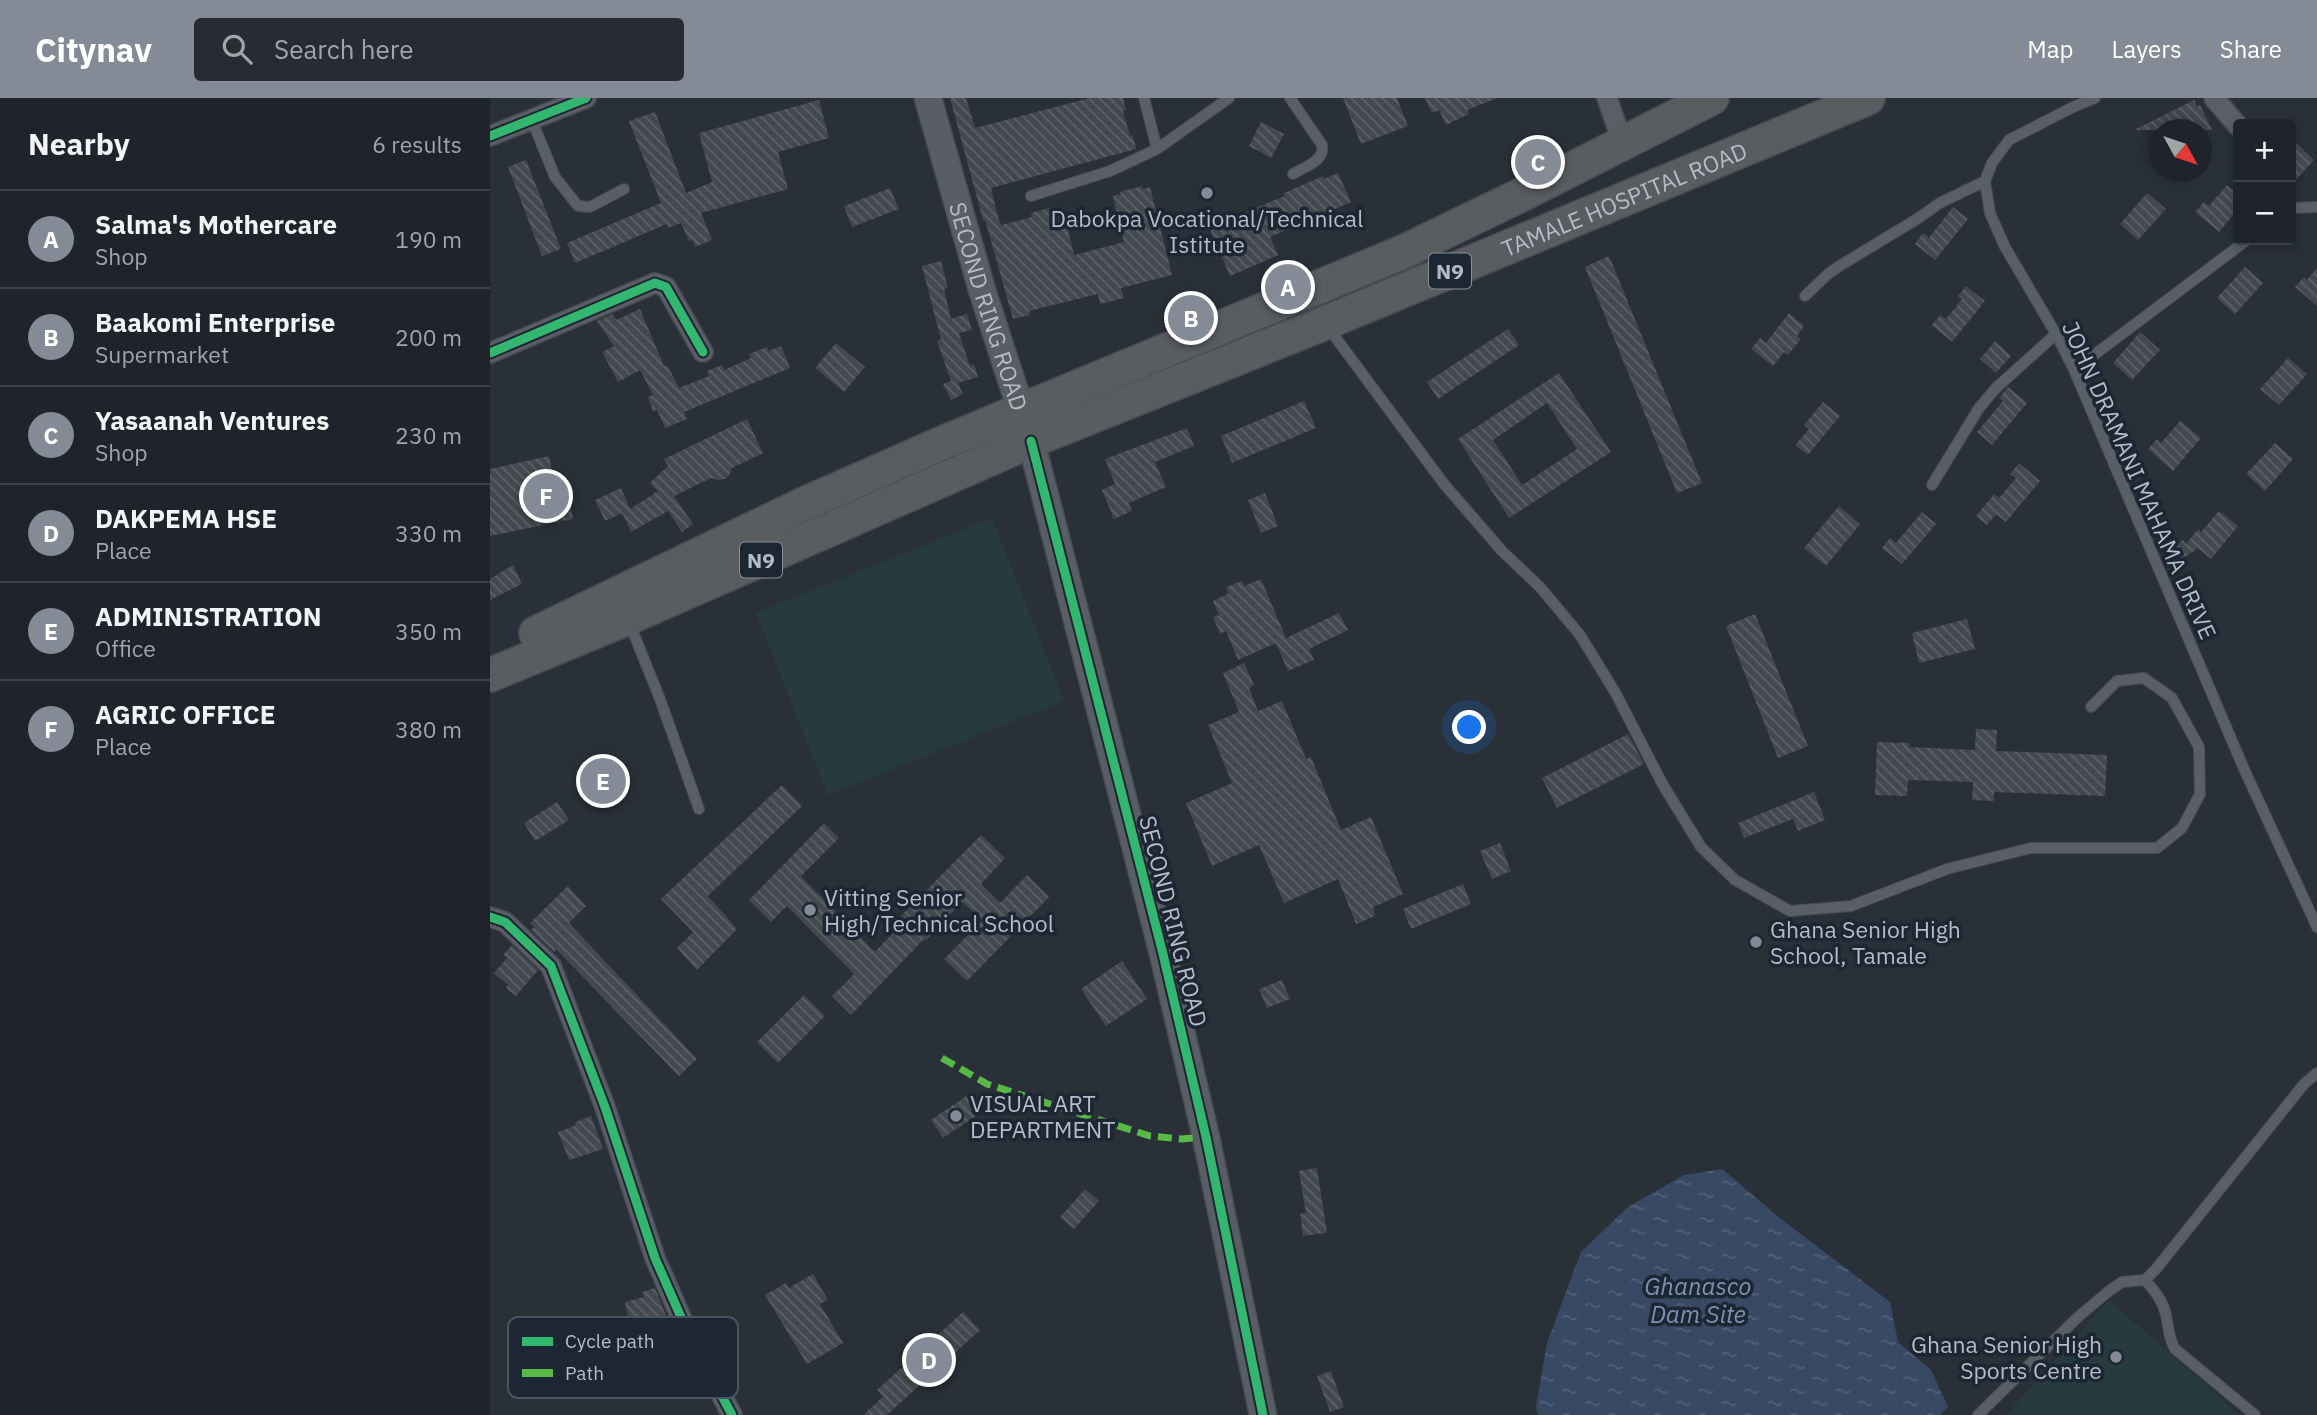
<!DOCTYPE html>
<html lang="en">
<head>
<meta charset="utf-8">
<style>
  body { margin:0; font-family:"IBM Plex Sans",sans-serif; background:#282c32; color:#f1f3f6 }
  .controls { position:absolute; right:21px; top:21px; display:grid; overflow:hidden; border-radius:7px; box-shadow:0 4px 10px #0003 }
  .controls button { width:63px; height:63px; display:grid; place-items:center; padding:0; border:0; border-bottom:2px solid #3d4147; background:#20242a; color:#f1f3f6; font:35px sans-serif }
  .compass { position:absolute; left:1659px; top:21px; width:63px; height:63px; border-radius:50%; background:#20242a; box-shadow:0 4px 10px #0003; rotate:130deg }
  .you { position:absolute; left:980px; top:630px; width:24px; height:24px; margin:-18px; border:5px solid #fff; border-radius:50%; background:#1a73e8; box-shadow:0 0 0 10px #1a73e833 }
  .badge { display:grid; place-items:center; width:46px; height:46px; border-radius:50%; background:#848b96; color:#fff; font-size:23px; font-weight:700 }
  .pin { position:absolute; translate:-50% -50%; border:4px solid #fff; box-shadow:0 2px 7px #0006 }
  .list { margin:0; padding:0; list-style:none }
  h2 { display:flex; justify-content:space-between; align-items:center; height:91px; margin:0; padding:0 28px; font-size:30px }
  h2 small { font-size:23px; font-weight:400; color:#a2a4a8 }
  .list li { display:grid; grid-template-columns:46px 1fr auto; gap:21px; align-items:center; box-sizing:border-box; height:98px; padding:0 28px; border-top:2px solid #3d4147 }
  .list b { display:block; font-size:26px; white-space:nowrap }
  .list p { margin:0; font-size:23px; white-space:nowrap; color:#a2a4a8 }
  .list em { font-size:23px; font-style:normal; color:#a2a4a8 }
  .icon { flex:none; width:38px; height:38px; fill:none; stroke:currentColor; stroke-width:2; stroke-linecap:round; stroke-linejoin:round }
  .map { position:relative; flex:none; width:1827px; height:1317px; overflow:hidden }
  header { display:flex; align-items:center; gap:42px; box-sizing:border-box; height:98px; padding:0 35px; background:#848b96; color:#fff }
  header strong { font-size:33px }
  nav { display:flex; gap:38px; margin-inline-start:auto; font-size:24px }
  .search { width:490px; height:63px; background:#282c32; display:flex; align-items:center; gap:18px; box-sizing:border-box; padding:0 24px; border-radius:7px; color:#a2a4a8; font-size:26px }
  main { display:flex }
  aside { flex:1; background:#20242a }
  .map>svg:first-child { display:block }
  .pitch { fill:#273a3e }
  .water { fill:url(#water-ripples) }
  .building { fill:url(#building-back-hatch); fill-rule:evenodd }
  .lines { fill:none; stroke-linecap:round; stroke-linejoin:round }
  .lane-casing { stroke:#484c53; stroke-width:12 }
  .street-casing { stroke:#484c53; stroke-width:22 }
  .secondary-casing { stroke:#484c53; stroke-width:29 }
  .highway-casing { stroke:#474c53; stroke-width:36 }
  .lane { stroke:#5a5e66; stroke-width:10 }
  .street { stroke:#5a5e66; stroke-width:19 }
  .secondary { stroke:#595d64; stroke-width:26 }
  .highway { stroke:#5a5d60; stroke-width:33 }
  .quiet { stroke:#58b947; stroke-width:7; stroke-dasharray:14 7; stroke-linecap:butt }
  .cycleway-casing { stroke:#1d2633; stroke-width:13 }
  .cycleway { stroke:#33b770; stroke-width:9 }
  .poi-dot { fill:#848b96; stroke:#1d2633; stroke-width:2.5 }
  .labels { text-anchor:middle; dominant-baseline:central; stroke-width:7; stroke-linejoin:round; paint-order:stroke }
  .shield { fill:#1d2633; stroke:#878f9c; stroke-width:2 }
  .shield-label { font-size:21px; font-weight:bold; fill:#b4bcc9 }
  .street-label { font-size:23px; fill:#b4bcc9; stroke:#1d2633 }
  .poi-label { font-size:23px; fill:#b4bcc9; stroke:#1d2633; text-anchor:start }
  .water-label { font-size:24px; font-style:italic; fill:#7c92b1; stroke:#1d2633 }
  .key { fill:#1d2633; stroke:#4a5360; stroke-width:2 }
  .key-label { font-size:19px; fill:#b4bcc9 }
</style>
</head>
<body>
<header>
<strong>Citynav</strong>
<div class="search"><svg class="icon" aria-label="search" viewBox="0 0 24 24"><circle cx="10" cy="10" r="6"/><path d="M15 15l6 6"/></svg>Search here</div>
<nav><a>Map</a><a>Layers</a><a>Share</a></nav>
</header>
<main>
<aside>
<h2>Nearby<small>6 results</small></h2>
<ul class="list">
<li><span class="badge">A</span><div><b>Salma's Mothercare</b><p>Shop</p></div><em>190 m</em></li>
<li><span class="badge">B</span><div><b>Baakomi Enterprise</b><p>Supermarket</p></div><em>200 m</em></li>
<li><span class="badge">C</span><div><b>Yasaanah Ventures</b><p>Shop</p></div><em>230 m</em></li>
<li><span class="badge">D</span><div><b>DAKPEMA HSE</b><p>Place</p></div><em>330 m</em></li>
<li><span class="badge">E</span><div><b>ADMINISTRATION</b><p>Office</p></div><em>350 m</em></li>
<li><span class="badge">F</span><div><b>AGRIC OFFICE</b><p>Place</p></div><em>380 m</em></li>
</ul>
</aside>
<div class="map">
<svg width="1827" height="1317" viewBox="0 0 1827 1317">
  <defs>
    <pattern id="water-ripples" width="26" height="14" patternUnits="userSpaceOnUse" patternTransform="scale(1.75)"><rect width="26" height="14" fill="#384963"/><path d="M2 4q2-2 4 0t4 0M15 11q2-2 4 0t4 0" fill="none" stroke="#526178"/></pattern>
    <pattern id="building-back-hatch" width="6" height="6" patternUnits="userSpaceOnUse" patternTransform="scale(1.75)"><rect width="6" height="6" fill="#444950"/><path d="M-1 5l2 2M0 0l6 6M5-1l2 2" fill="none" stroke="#5d6168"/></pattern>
  </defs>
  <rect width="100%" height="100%" fill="#2a3038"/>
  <path class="pitch" d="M502 420 574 603 338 697 266 515Z
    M1619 1202 1750 1317H1516Z"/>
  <path class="water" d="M1232 1071 1291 1121 1400 1204 1408 1244 1441 1272 1458 1309 1450 1317H1048L1046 1309 1057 1245 1091 1154 1138 1109 1194 1077Z"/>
  <path class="building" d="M460 0H476L485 30 600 0H633L636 12 633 13 640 38 643 37 646 51 501 90 508 119 511 127 542 119 541 115 563 109V112L573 110 584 157 634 144 623 98 631 96 630 94 652 88 653 91 660 89 682 177 631 190 634 200 610 206 608 196 539 213 540 217 523 221 498 132 495 122H493Z
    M853 0H907L918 28 871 46Z
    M935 0H1005V1L977 12 979 16 956 27 949 12 942 15Z
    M329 2 339 40 288 54 298 91 211 115 222 142 205 149 202 142 199 143 191 125 178 130 177 126 85 165 77 145 171 105 139 23 165 14 196 95 222 84 209 35Z
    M1704 2 1707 9 1710 7 1722 32H1644Z
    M771 24 794 36 781 60 759 48Z
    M1801 40 1824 62 1801 87Z
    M36 62 71 151 52 158 18 69Z
    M848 75 861 104 780 139 788 157 740 178 719 129 795 98 794 95 833 78 834 81Z
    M1737 87 1748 97V111L1729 134 1705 114 1714 104 1719 108Z
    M400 90 409 111 362 129 354 108Z
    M1657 95 1676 111 1648 142 1630 126Z
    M1463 109 1478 121 1445 162 1425 146 1433 135 1439 140Z
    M1119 158 1212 385 1187 395 1095 169Z
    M451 163 458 190 454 191 461 221 477 216 482 232 469 235 480 268 484 266 488 279 468 285 473 296 461 302 453 286 461 283 447 243 451 242 432 168Z
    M1755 169 1773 185 1745 216 1727 200Z
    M1827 170V208L1805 189 1814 179 1817 182Z
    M1476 188 1495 203 1462 244 1442 227 1450 217 1456 221 1472 201 1468 198Z
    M150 211 174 268 177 267 189 290 219 278 217 273 232 267 234 272 261 260 259 256 277 249 278 253 291 248 300 270 194 314 197 321 175 330 167 312 163 313 158 299 163 297 150 272 128 284 112 254 124 248 107 223 122 216 126 222Z
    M1299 215 1314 228 1307 238 1311 241 1298 257 1294 254 1283 268 1261 251 1270 240 1276 245Z
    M1018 231 1029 247 948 301 937 284Z
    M1650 234 1670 252 1642 282 1623 265Z
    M1505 243 1521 258 1506 275 1490 261Z
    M346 245 375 269 354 294 325 270Z
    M1798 260 1817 276 1789 307 1770 291Z
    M1069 275 1121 354 1019 420 968 341ZM1057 305 1087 351 1032 387 1003 342Z
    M1518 289 1537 305 1502 347 1487 334 1513 303 1509 300Z
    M814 303 826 330 742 365 731 338Z
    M1333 304 1350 318 1318 357 1305 347 1319 331 1314 327Z
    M257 321 273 355 242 370 240 376 235 381 227 382 221 380 184 398 203 426 192 434 178 413 141 434 132 415 115 423 105 402 131 390 140 411 168 393 160 385 178 368 174 361Z
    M1690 323 1711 340 1683 373 1658 351 1667 341 1671 345Z
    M697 330 704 348 665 364 676 389 639 405 642 413 624 421 612 392 625 386 615 361Z
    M1785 345 1803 361 1775 393 1756 376Z
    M59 358 69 407 80 404 83 421 0 438V371Z
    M1529 365 1550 383 1516 424 1506 416 1497 427 1486 418 1504 396 1509 400 1526 380 1520 376Z
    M775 395 788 428 771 435 758 402Z
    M1349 408 1370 426 1336 468 1314 450Z
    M1729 413 1748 428 1721 461 1708 450 1685 466 1682 462 1686 457 1681 451 1693 442 1696 446 1708 431 1711 434Z
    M1432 414 1446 426 1412 466 1392 450 1400 440 1406 445Z
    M23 467 32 486 0 502V481Z
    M771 481 796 540 849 515 858 532 819 551 824 562 798 573 786 545 748 562 736 533 730 536 723 519 729 517 723 503 739 495 736 489 752 483 754 488Z
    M1265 516 1318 648 1288 660 1236 528Z
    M1477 521 1485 551 1429 565 1422 535Z
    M754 565 764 587 759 590 768 613 792 603 816 661 821 659 851 732 881 719 913 796 883 809 885 818 866 826 848 781 794 805 769 747 722 768 696 705 742 685 718 627 749 614 733 575Z
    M1486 631 1507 632 1506 653 1617 657 1615 698 1504 694V703L1482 702 1483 684 1418 682 1417 698 1385 697 1387 644 1419 645V649L1485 652Z
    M1138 636 1154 666 1067 710 1052 680Z
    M124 667 136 686 101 709 89 690Z
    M292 687 312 708 218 798 247 831 207 872 187 850 203 834 171 801Z
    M1324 694 1335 722 1308 733 1303 721 1254 740 1248 725Z
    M67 704 79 722 45 743 34 725Z
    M334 725 349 740 311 778 385 854 415 822 411 818 491 737 515 760 491 786 510 805 537 777 559 799 477 883 454 861 493 822 472 804 436 842 434 841 361 917 342 898 364 876 297 808 281 824 259 802Z
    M1010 745 1021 773 1002 781 990 753Z
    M973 786 981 806 921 831 913 811Z
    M78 788 96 808 79 825 207 961 189 978 66 851 64 854 41 832 44 829 40 825Z
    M22 847 48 872 26 898 16 890 18 887 4 875 17 860 13 857Z
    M632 863 657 901 616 928 591 891Z
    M792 882 800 901 777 910 769 891Z
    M314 897 335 918 288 965 267 944Z
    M478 997 490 1015 453 1040 441 1022Z
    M101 1018 113 1051 79 1062 68 1034 86 1027 85 1024Z
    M827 1070 837 1135 813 1138 810 1116 816 1115 809 1073Z
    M595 1091 609 1103 584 1131 570 1119Z
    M323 1176 338 1202 330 1206 353 1245 317 1266 275 1197 296 1185 299 1190Z
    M165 1190 178 1222 141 1233 135 1204 154 1199 152 1194Z
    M473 1214 490 1232 397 1317H373L393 1299 387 1292Z
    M841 1273 854 1309 840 1314 827 1278Z"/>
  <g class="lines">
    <defs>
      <path id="lane" d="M654 0 667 51
        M800 0 832 47C835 63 816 68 803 76
        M1605 0 1581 10 1519 42 1502 65 1495 83 1500 115 1515 149 1566 236 1584 272 1754 671 1827 829
        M41 20 65 79 88 108 100 109 134 91
        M541 98 620 73 667 51 739 0
        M1801 110 1827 109
        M1315 198 1338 176 1351 167 1427 121 1450 105 1495 83
        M837 228 954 386 1012 453 1050 489 1090 537 1125 594 1173 687 1211 749 1245 782 1300 813 1361 808 1457 771 1541 750H1667L1692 730 1710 696 1709 649 1682 600 1654 580 1627 583 1601 609
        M1584 272 1757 142
        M1442 387 1489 310 1506 290 1566 236
        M139 524 170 601 209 711
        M1655 1182C1665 1193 1673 1203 1676 1217 1679 1230 1678 1239 1685 1251L1765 1317
        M1488 1317 1588 1219 1619 1193 1632 1184 1655 1182 1666 1171 1814 986 1827 975"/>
      <path id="street" d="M1117 0 1133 46
        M1724 0 1748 28
        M0 38 96 0
        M0 255 165 185 176 189 213 254
        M0 819 15 824 61 868 115 1009 165 1160 194 1226 242 1317"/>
      <g id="secondary">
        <path id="s1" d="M438 0 492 192 541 343 672 852 716 1039 773 1317"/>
      </g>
      <g id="highway">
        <path d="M46 535 314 406 457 343 913 154 1029 98 1222 0"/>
        <path id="s2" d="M0 577 138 520 541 343 835 225 1378 0"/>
      </g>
    </defs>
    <use href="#lane" class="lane-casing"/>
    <use href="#street" class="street-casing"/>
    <use href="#secondary" class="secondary-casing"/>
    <use href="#highway" class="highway-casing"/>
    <use href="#lane" class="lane"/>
    <use href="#street" class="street"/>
    <use href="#secondary" class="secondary"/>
    <use href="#highway" class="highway"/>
    <path class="quiet" d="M452 960 497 986 660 1038 691 1041 716 1039"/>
    <defs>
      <path id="cycleway" d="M0 38 96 0
        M0 255 165 185 176 189 213 254
        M541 343 672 852 716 1039 773 1317
        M0 819 15 824 61 868 115 1009 165 1160 194 1226 242 1317"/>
    </defs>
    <use href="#cycleway" class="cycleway-casing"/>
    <use href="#cycleway" class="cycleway"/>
  </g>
  <g class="poi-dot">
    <circle cx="717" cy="95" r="7"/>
    <circle cx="320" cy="812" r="7"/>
    <circle cx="1266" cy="844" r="7"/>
    <circle cx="466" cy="1018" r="7"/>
    <circle cx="1626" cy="1259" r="7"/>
  </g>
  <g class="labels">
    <g class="shield">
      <rect x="939" y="155.5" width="42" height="35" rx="5"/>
      <rect x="250" y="444.5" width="42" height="35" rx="5"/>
    </g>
    <g class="shield-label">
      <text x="960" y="173">N9</text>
      <text x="271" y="462">N9</text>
    </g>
    <g class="street-label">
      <text stroke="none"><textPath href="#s2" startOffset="1230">TAMALE HOSPITAL ROAD</textPath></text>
      <text stroke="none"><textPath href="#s1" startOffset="217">SECOND RING ROAD</textPath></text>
      <text transform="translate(1650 382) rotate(66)">JOHN DRAMANI MAHAMA DRIVE</text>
      <text transform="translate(684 823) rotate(76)">SECOND RING ROAD</text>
    </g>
    <g class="poi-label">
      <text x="717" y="120" text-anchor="middle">Dabokpa Vocational/Technical<tspan x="717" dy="26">Istitute</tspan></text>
      <text x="334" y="799">Vitting Senior<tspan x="334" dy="26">High/Technical School</tspan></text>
      <text x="1280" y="831">Ghana Senior High<tspan x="1280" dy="26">School, Tamale</tspan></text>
      <text x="480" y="1005">VISUAL ART<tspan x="480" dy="26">DEPARTMENT</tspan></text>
      <text x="1612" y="1246" text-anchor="end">Ghana Senior High<tspan x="1612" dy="26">Sports Centre</tspan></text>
    </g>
    <g class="water-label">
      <text x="1208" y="1188">Ghanasco<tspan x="1208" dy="28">Dam Site</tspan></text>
    </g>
  </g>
  <rect x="18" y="1219" width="230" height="81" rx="10" class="key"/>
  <rect x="32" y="1239" width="31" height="9" fill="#33b770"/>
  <rect x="32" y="1271" width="31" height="8" fill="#58b947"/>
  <g class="key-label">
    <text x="75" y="1250">Cycle path</text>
    <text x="75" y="1282">Path</text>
  </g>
</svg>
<div class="controls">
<button>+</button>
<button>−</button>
</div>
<svg class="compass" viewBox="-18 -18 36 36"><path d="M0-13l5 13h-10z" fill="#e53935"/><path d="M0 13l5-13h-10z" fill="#a2a4a8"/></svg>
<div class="you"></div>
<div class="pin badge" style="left:798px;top:189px">A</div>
<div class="pin badge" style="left:701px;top:220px">B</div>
<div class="pin badge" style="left:1048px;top:64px">C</div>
<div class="pin badge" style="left:439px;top:1262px">D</div>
<div class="pin badge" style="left:113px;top:683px">E</div>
<div class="pin badge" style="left:56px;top:398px">F</div>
</div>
</main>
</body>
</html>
